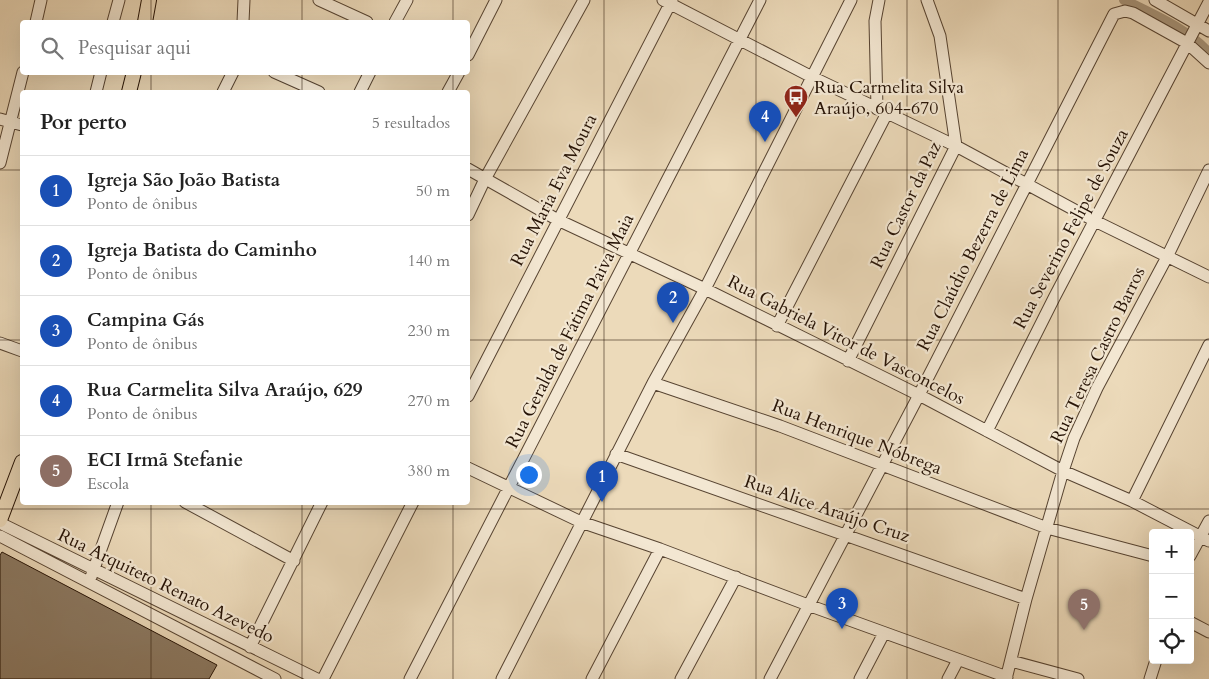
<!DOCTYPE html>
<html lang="pt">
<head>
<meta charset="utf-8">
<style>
  body { margin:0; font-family:Cardo,serif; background:#f2f2f2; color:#222 }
  .controls { position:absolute; right:15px; bottom:15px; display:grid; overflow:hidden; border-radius:5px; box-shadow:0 5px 20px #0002 }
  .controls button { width:45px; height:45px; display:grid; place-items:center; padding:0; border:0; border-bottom:1px solid #e0e0e0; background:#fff; color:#222; font:25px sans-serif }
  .you { position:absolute; left:528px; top:474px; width:18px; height:18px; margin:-12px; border:4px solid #fff; border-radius:50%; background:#1a73e8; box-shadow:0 0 0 8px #1a73e833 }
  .badge { display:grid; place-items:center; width:32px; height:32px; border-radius:50%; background:#8f2418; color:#fff; font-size:16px; font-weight:700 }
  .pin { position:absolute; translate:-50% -41px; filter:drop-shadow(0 1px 2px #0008) }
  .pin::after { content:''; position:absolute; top:26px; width:18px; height:15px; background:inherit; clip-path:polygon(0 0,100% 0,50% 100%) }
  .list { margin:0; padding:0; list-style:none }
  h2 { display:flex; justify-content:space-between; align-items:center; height:65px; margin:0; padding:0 20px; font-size:21px }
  h2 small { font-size:16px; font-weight:400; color:#767676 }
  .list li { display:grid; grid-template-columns:32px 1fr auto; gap:15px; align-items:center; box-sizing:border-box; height:70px; padding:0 20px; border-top:1px solid #e0e0e0 }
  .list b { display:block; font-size:19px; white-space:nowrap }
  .list p { margin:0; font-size:16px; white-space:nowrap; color:#767676 }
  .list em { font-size:16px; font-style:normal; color:#767676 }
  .icon { flex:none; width:28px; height:28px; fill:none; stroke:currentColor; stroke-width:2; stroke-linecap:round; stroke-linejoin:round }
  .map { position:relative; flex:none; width:1209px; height:679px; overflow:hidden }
  .search { position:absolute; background:#fff; box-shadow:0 5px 20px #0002; left:20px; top:20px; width:450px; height:55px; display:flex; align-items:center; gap:12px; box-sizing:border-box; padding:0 18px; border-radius:5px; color:#767676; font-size:19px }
  .panel { position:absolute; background:#fff; box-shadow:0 5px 20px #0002; left:20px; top:90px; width:450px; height:415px; border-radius:5px }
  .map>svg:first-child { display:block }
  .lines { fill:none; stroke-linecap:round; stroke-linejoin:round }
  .canal { stroke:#a8967c; stroke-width:10 }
  .building { fill:#8c7a63; stroke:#251205 }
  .minor-casing { stroke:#574432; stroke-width:13 }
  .major-casing { stroke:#251205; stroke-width:16 }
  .minor { stroke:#f3e7d2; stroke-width:11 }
  .major { stroke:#ecdaba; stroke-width:14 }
  .grid { fill:none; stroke:#251205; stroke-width:1; stroke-opacity:0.55 }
  .labels { text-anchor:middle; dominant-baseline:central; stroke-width:4.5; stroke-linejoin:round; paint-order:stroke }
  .poi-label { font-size:18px; fill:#251205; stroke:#f3e7d2; text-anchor:start }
  .street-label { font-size:18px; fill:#251205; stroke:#f3e7d2 }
</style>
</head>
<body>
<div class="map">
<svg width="1209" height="679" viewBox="0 0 1209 679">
  <rect width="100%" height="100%" fill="#ecdaba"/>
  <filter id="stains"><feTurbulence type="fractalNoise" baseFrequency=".004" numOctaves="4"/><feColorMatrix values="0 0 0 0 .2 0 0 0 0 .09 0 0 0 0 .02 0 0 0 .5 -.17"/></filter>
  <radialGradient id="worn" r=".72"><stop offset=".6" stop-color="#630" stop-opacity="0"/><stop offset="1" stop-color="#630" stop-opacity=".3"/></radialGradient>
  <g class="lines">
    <path class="canal" d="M1124 0C1154 15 1186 28 1209 53"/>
  </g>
  <path class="building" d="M2 552 217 665 209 679H0V555Z"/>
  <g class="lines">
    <defs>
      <path id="minor" d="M319 0 367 22
        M663 0 812 77 956 146 1095 221 1209 277
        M1155 0 1209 31
        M36 22 41 0
        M113 22 119 0
        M243 22 244 0
        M395 22 407 0
        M468 55 496 0
        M274 72 319 92
        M96 92 101 72
        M223 92 233 72
        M360 92 370 72
        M448 92 459 72
        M877 109 875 21 879 0
        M0 119 22 125
        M0 163 23 72
        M468 169 558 220 705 289 919 395 1063 471 1132 501 1209 541
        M468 215 485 179 584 0
        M777 326 887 113
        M0 343 22 351
        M848 361 956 146 940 36 927 0
        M653 383 780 426 1047 528 1153 556
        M468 396 672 0
        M987 431 1054 298 1209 2
        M616 454 1026 599
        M468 468 581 522 660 549 808 605 1007 677
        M1132 501 1209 345
        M185 502 294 561
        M0 523 317 679
        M0 536 275 679
        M1190 556 1209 521
        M91 577 118 502
        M1190 622 1209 632
        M250 647 322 502
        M1011 661 1078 679
        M323 679 413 502
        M410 679 760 0
        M502 679 653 383 705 289 851 0
        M592 679 660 549
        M681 679 736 577
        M770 679 919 395 1114 14 1125 11 1133 13 1187 43 1209 63
        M860 679 884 633
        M948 679 958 660
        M1006 679 1026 599 1063 471 1074 438 1097 388 1167 257 1209 170
        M1150 679 1156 660"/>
      <path id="major" d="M145 22 149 0
        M129 92 134 72
        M0 520 22 462"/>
    </defs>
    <use href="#minor" class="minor-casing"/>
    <use href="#major" class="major-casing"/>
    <use href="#minor" class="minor"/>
    <use href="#major" class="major"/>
  </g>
  <path class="grid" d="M151 0V22M302 0V22M453 0V22M604 0V679M756 0V679M907 0V679M1058 0V679M151 72V92M302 72V92M453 72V92M0 170H22M468 170H1209M0 340H22M468 340H1209M151 502V679M302 502V679M453 502V679M0 509H1209"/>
  <defs>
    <symbol id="bus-pin" viewBox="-11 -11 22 30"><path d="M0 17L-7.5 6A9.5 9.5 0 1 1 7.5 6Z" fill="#8f2418" stroke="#f3e7d2"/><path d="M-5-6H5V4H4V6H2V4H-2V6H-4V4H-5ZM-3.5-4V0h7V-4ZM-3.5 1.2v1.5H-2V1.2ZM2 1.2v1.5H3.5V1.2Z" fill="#fff"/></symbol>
  </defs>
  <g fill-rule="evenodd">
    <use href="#bus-pin" x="782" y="83" width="28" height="38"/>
  </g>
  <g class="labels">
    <g class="poi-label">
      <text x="814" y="87">Rua Carmelita Silva<tspan x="814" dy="21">Araújo, 604-670</tspan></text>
    </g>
    <g class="street-label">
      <text transform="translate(554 190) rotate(-63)">Rua Maria Eva Moura</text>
      <text transform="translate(906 205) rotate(-64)">Rua Castor da Paz</text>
      <text transform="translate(1071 229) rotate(-62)">Rua Severino Felipe de Souza</text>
      <text transform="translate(973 250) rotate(-63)">Rua Claúdio Bezerra de Lima</text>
      <text transform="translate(570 331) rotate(-63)">Rua Geralda de Fátima Paiva Maia</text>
      <text transform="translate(846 340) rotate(27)">Rua Gabriela Vitor de Vasconcelos</text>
      <text transform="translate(1098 355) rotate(-64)">Rua Teresa Castro Barros</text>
      <text transform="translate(857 437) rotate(21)">Rua Henrique Nóbrega</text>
      <text transform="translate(827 509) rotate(19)">Rua Alice Araújo Cruz</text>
      <text transform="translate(166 586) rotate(26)">Rua Arquiteto Renato Azevedo</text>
    </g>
  </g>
  <rect width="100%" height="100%" filter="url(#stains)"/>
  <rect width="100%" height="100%" fill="url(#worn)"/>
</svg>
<div class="controls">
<button>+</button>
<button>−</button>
<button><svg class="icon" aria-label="locate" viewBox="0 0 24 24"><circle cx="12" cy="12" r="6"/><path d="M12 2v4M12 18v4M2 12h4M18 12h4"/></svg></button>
</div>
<div class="you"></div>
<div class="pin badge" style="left:602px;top:502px;background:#1a4fb4">1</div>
<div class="pin badge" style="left:673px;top:323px;background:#1a4fb4">2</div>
<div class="pin badge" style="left:842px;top:629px;background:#1a4fb4">3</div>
<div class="pin badge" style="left:765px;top:142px;background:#1a4fb4">4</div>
<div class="pin badge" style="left:1084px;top:630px;background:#8d6e63">5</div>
<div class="search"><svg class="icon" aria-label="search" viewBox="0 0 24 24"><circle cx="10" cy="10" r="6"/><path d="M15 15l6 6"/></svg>Pesquisar aqui</div>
<section class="panel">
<h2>Por perto<small>5 resultados</small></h2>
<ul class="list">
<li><span class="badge" style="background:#1a4fb4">1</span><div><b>Igreja São João Batista</b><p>Ponto de ônibus</p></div><em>50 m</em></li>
<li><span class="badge" style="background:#1a4fb4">2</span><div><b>Igreja Batista do Caminho</b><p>Ponto de ônibus</p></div><em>140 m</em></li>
<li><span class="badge" style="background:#1a4fb4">3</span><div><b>Campina Gás</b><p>Ponto de ônibus</p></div><em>230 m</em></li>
<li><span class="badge" style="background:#1a4fb4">4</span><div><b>Rua Carmelita Silva Araújo, 629</b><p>Ponto de ônibus</p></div><em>270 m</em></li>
<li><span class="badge" style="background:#8d6e63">5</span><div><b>ECI Irmã Stefanie</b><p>Escola</p></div><em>380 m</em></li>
</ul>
</section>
</div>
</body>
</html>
